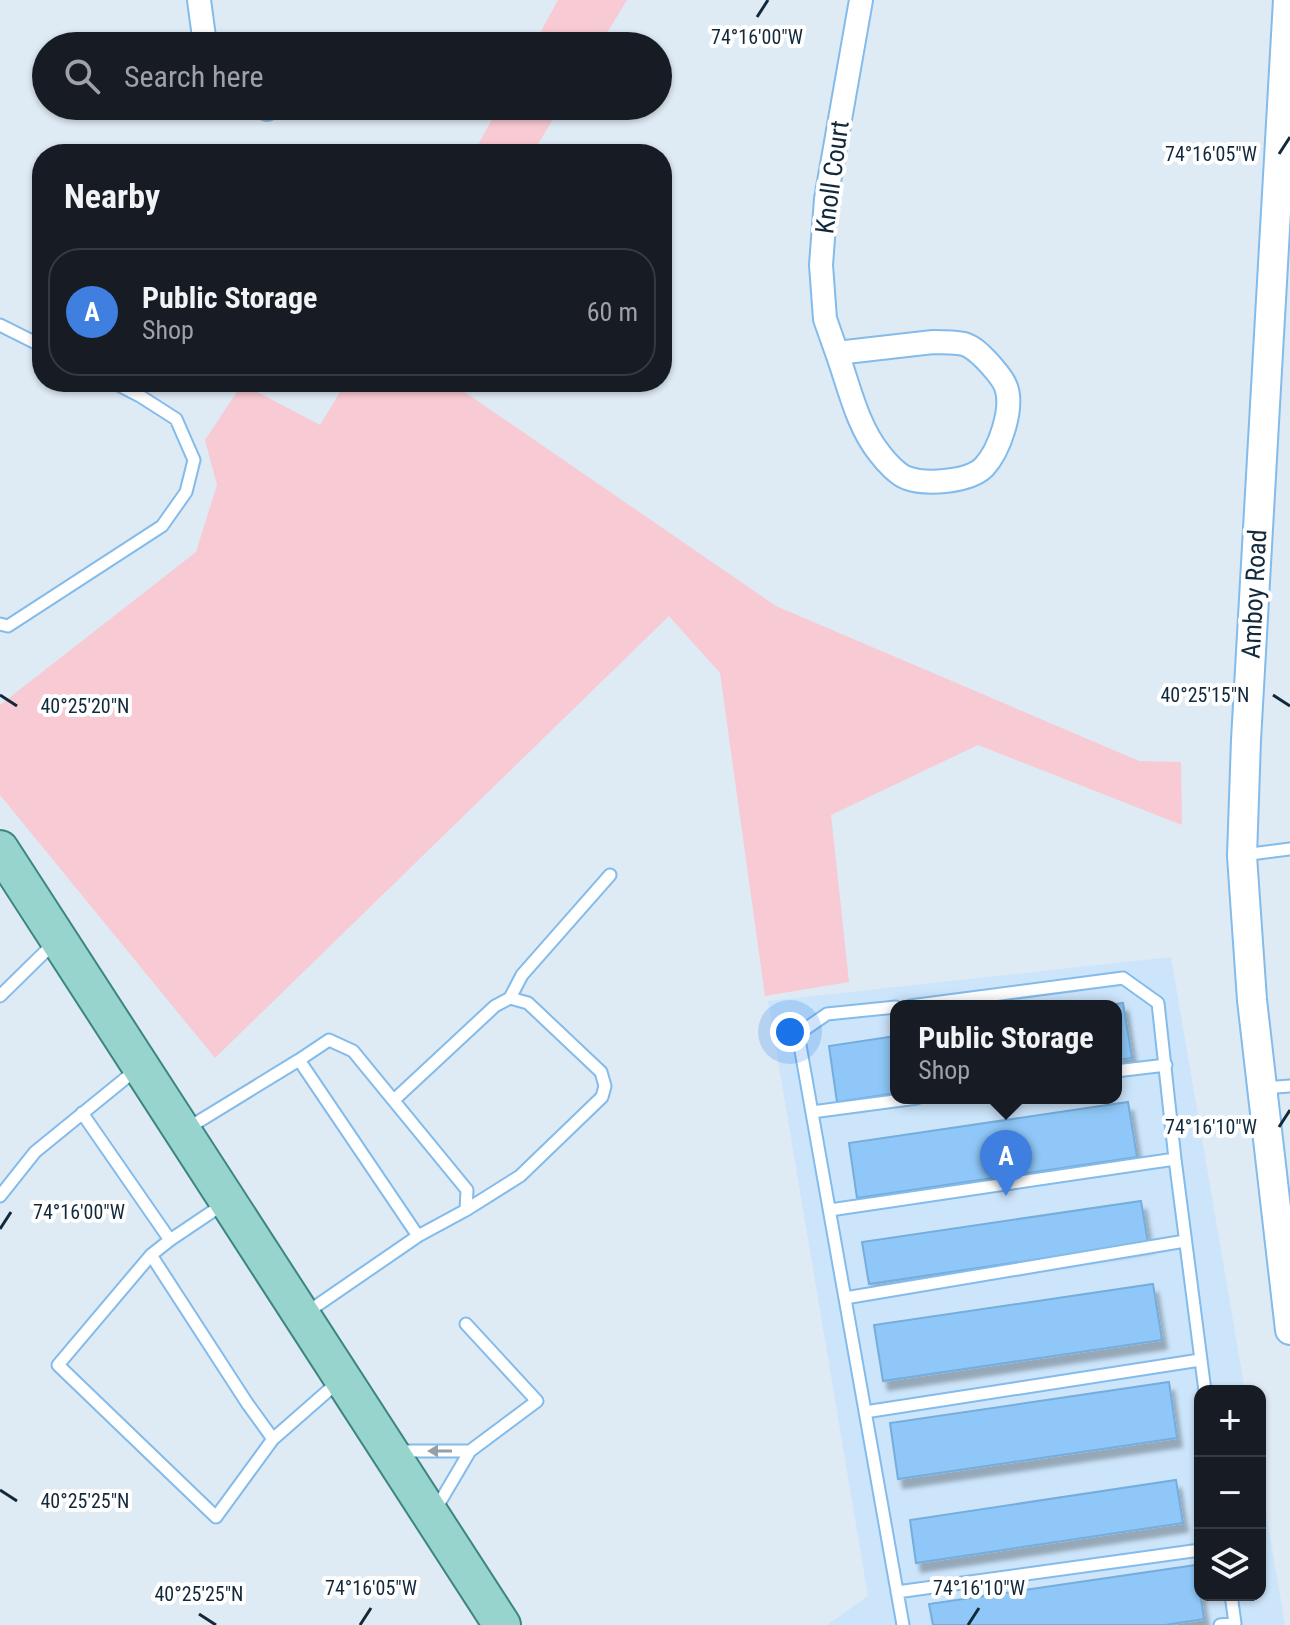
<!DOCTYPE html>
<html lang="en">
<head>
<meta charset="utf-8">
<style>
  body { margin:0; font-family:"Roboto Condensed",sans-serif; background:#20242c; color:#f1f3f6 }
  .controls { position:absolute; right:24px; bottom:24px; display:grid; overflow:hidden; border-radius:16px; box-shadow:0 2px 6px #0004 }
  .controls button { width:72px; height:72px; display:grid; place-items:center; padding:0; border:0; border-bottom:2px solid #363941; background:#171b24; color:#f1f3f6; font:40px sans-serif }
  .you { position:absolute; left:790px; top:1032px; width:28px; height:28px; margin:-20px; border:6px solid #fff; border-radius:50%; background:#1a73e8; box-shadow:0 0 0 12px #1a73e833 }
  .badge { display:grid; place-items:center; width:52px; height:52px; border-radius:50%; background:#1a73e8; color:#fff; font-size:26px; font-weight:700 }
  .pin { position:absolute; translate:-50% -66px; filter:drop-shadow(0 2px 4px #0008) }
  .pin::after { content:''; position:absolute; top:42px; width:28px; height:24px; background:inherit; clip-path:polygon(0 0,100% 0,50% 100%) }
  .popup { position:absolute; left:890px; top:1000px; width:232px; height:104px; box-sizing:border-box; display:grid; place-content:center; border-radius:16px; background:#171b24; filter:drop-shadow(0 2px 6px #0005); font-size:26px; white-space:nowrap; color:#9ea1a6 }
  .popup b { font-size:30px; color:#f1f3f6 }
  .popup::after { content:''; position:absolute; left:50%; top:100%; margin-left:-16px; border:16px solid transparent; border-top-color:#171b24 }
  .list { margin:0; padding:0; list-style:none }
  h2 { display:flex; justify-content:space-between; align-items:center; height:104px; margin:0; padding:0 32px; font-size:34px }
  h2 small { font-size:26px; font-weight:400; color:#9ea1a6 }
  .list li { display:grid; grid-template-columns:52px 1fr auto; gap:24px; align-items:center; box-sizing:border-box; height:128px; margin:0 16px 16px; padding:0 16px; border:2px solid #363941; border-radius:32px }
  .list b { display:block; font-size:30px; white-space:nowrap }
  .list p { margin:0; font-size:26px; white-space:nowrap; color:#9ea1a6 }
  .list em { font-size:26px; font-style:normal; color:#9ea1a6 }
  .icon { flex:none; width:44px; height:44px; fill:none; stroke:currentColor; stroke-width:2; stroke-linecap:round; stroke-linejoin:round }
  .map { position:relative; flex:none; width:1290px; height:1625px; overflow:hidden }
  .search { position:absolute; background:#171b24; box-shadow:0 2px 6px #0004; left:32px; top:32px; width:640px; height:88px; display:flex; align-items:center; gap:20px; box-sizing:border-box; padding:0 28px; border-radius:44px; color:#9ea1a6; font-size:30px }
  .panel { position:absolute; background:#171b24; box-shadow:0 2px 6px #0004; left:32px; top:144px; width:640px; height:248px; border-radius:32px }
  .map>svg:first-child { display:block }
  .built { fill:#cce5fb; fill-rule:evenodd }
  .green { fill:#f8cad3 }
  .building { fill:#8fc8f8; stroke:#75addc; stroke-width:2; filter:url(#shadow) }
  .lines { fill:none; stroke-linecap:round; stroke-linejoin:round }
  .service-casing { stroke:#83bbeb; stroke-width:15 }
  .minor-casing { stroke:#83bbeb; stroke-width:26 }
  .tertiary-casing { stroke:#83bbeb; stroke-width:32 }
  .primary-casing { stroke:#3c8584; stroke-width:40 }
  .service { stroke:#fff; stroke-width:11 }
  .minor { stroke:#fff; stroke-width:22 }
  .tertiary { stroke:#fff; stroke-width:28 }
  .primary { stroke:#97d4cd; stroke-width:36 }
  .oneway { fill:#949fa7 }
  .ticks { fill:none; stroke:#12293c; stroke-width:3 }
  .labels { text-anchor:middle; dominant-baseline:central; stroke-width:8; stroke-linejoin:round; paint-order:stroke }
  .street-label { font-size:26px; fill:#12293c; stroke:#fff }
  .ticks-label { font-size:20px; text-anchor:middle; fill:#12293c; stroke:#fff; stroke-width:8; stroke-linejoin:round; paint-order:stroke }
</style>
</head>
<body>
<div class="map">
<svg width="1290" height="1625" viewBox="0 0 1290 1625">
  <defs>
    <filter id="shadow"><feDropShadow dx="5" dy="9" stdDeviation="2" flood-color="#0004"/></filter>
  </defs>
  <rect width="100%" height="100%" fill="#deeaf4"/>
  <path class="built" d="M1171 957 1245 1391H1200V1595H1260V1478L1285 1625H827L868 1596 768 1001ZM896 1006H1116V1098H896Z"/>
  <path class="green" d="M558 0H627L599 46H533Z
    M499 106H561L532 154H473Z
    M346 382H450L776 606 1139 761 1181 762 1182 825 978 745 831 815 849 982 765 996 720 673 669 616 215 1058 0 795V705L196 552 217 485 205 440 242 384 320 425Z"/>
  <path class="building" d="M1123 1003 1132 1058 1116 1060V1006H1102Z
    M896 1036V1093L837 1102 829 1046Z
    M1128 1102 1137 1157 857 1198 849 1143Z
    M1141 1201 1148 1243 869 1284 862 1242Z
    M1153 1284 1162 1340 883 1381 874 1325Z
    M1169 1382 1177 1438 898 1479 890 1423Z
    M1176 1480 1183 1523 916 1563 910 1520Z
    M1196 1565 1204 1619 1165 1625H933L929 1604Z"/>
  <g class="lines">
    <defs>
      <path id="service" d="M0 325 42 346
        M0 624 8 626 162 526 186 492 194 460 176 419 140 396 113 382
        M1243 855 1290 849
        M0 996 55 942
        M510 998 522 975 610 875
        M910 1006 1123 978 1158 1003 1175 1159 1205 1391
        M896 1007 827 1014 798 1034 903 1625
        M299 1060 329 1040 353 1051 467 1190 466 1210 418 1236
        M1116 1071 1166 1065
        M1264 1088 1290 1086
        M394 1100 495 1006 510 998 528 1003 601 1072 605 1086 602 1097 520 1176 466 1210
        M812 1112 917 1098
        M82 1113 170 1240 225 1203
        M188 1128 299 1060 418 1236 306 1313
        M0 1196 35 1152 137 1069
        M830 1210 1175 1159
        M170 1240 151 1255 247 1403 273 1439 338 1382
        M151 1255 58 1365 216 1517 273 1439
        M845 1298 1185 1241
        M466 1324 537 1401 470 1451
        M865 1412 1200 1360
        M398 1451H470L434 1512
        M897 1592 1200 1550
        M1220 1625 1235 1623 1231 1595"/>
      <path id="minor" d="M199 0 204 37 211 46
        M264 106 267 109
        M933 342C943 342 954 342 964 344 974 347 981 355 988 362 994 369 1003 378 1006 387 1014 409 999 451 984 467 969 482 926 485 907 478 898 475 886 462 880 454 857 426 849 386 837 353Z
        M837 353 825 319 821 265 826 199 861 0"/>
      <path id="tertiary" d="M1288 0 1246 740 1242 856 1252 1000 1290 1330"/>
      <path id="primary" d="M0 849 502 1625"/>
    </defs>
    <use href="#service" class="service-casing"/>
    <use href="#minor" class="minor-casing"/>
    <use href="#tertiary" class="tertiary-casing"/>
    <use href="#primary" class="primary-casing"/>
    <use href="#service" class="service"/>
    <use href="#minor" class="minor"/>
    <use href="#tertiary" class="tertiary"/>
    <use href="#primary" class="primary"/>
  </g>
  <defs><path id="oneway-solid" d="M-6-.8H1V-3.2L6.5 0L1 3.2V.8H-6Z" transform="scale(2)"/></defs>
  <use class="oneway" href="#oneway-solid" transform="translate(440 1451) rotate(180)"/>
  <path class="ticks" d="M757 17 768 0M1279 154 1290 137M0 695 17 706M1273 695 1290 706M1279 1127 1290 1110M0 1229 11 1212M0 1490 17 1501M199 1614 216 1625M360 1625 371 1608M968 1625 979 1608"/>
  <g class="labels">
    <g class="street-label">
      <text transform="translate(832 177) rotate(-82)">Knoll Court</text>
      <text transform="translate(1254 594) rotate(-87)">Amboy Road</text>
    </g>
  </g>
  <g class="ticks-label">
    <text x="757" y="44">74°16'00"W</text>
    <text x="1211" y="161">74°16'05"W</text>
    <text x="1205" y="702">40°25'15"N</text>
    <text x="85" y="713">40°25'20"N</text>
    <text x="1211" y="1134">74°16'10"W</text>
    <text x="79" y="1219">74°16'00"W</text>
    <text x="85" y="1508">40°25'25"N</text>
    <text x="371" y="1595">74°16'05"W</text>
    <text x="979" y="1595">74°16'10"W</text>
    <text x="199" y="1601">40°25'25"N</text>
  </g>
</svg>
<div class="controls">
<button>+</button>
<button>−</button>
<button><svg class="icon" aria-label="layers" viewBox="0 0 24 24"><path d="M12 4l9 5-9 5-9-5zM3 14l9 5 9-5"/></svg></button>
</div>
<div class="you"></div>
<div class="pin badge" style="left:1006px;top:1196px;background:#3f7fe0">A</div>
<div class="popup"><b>Public Storage</b>Shop</div>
<div class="search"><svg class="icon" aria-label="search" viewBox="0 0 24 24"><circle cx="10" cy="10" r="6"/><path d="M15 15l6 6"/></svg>Search here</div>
<section class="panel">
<h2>Nearby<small></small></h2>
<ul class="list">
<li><span class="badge" style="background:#3f7fe0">A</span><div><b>Public Storage</b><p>Shop</p></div><em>60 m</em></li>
</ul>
</section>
</div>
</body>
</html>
